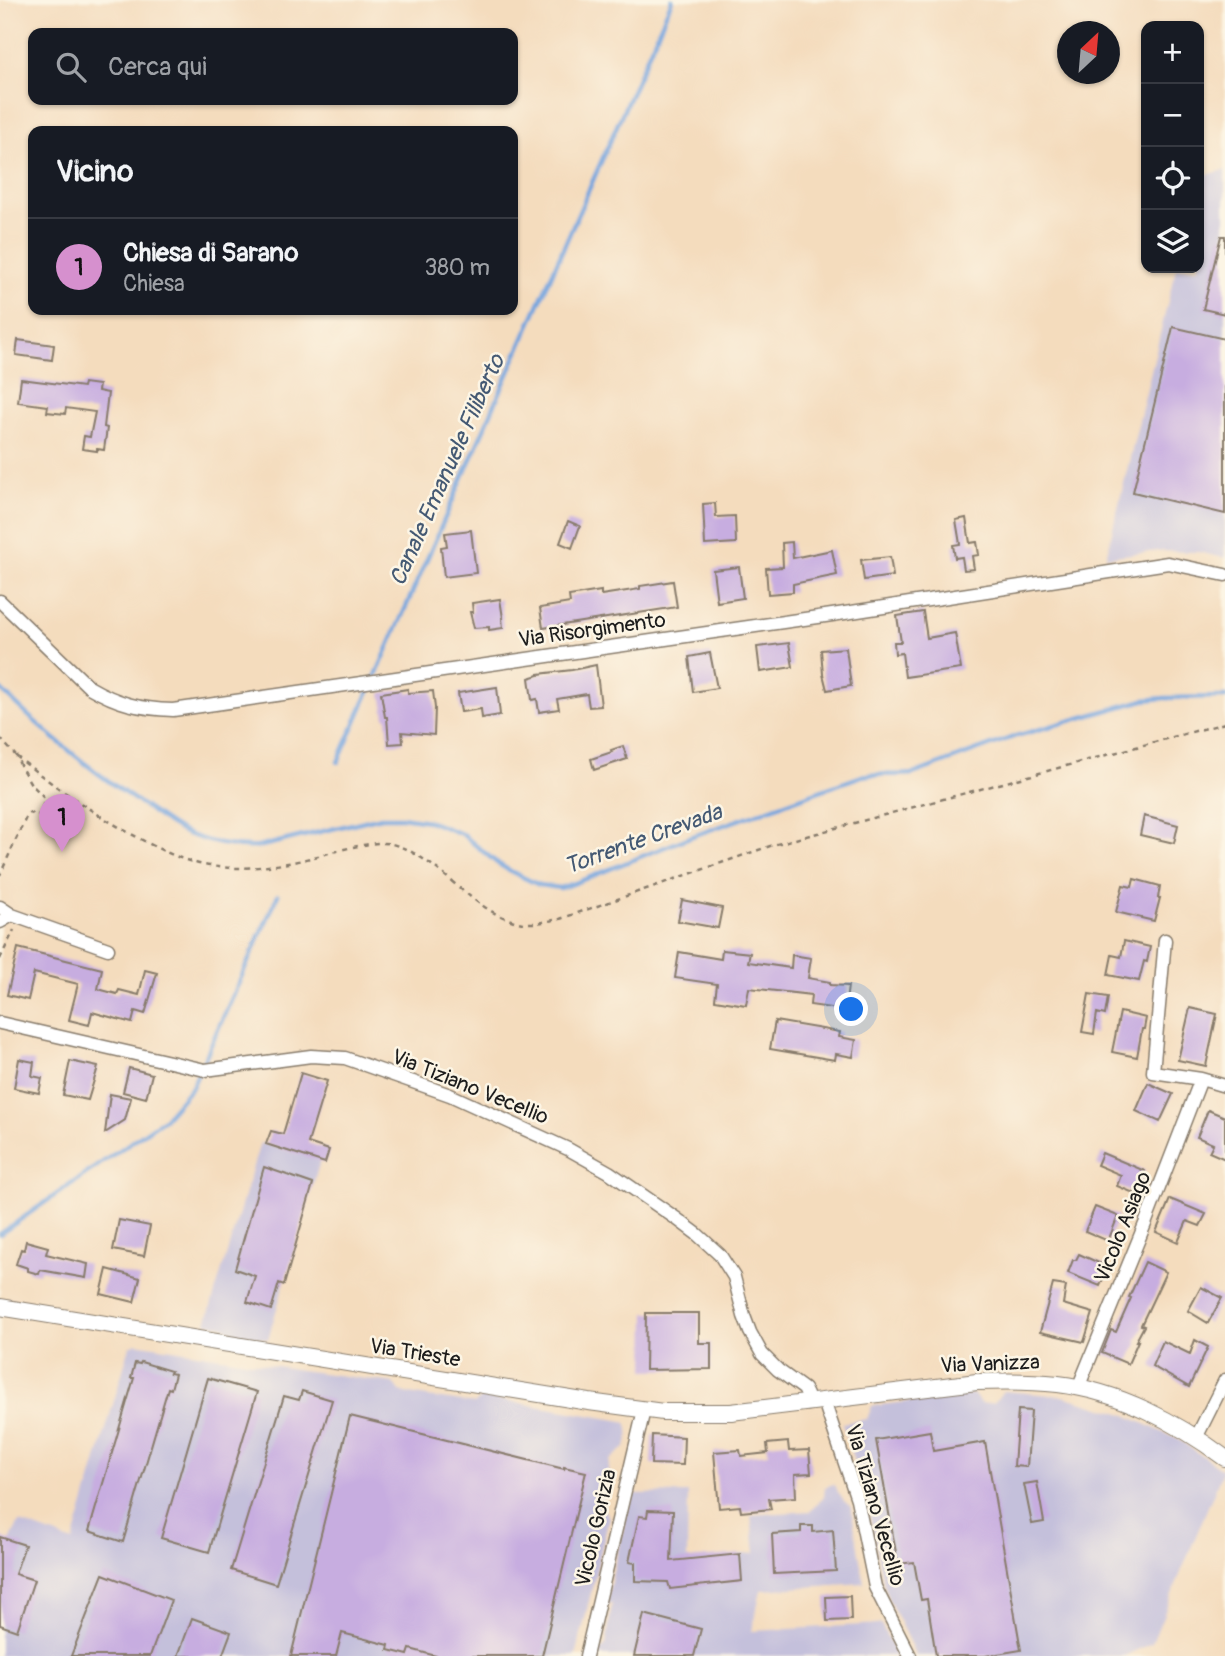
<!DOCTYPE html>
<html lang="it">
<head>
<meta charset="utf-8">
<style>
  body { margin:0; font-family:Pangolin,sans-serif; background:#242831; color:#f1f3f6 }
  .controls { position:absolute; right:21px; top:21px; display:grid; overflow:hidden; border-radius:14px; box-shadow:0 2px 5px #0004 }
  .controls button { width:63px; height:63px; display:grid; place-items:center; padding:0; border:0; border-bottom:2px solid #363941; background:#171b24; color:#f1f3f6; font:35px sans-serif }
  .compass { position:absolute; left:1057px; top:21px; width:63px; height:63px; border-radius:50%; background:#171b24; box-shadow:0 2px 5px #0004; rotate:26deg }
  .you { position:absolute; left:852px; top:1010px; width:24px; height:24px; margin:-18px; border:5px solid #fff; border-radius:50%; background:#1a73e8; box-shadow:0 0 0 10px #1a73e833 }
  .badge { display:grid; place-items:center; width:46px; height:46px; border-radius:50%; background:#d690ce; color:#111; font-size:23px; font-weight:700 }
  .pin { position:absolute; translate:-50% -58px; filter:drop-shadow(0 2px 4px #0008) }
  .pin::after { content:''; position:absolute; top:37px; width:24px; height:21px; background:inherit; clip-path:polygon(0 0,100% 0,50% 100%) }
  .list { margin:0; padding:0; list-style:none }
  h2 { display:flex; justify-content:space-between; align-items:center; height:91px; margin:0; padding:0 28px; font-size:30px }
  h2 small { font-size:23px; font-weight:400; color:#9ea1a6 }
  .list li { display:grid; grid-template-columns:46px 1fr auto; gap:21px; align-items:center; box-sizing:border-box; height:98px; padding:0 28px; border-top:2px solid #363941 }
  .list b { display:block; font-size:26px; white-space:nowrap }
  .list p { margin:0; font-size:23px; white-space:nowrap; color:#9ea1a6 }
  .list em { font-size:23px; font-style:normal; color:#9ea1a6 }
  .icon { flex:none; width:38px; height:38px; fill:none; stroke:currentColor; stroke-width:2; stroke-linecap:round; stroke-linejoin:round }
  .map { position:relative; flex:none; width:1225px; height:1656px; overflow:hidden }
  .search { position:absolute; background:#171b24; box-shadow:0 2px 5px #0004; left:28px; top:28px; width:490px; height:77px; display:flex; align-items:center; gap:18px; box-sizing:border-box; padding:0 24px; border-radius:14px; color:#9ea1a6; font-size:26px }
  .panel { position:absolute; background:#171b24; box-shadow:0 2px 5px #0004; left:28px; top:126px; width:490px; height:189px; border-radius:14px }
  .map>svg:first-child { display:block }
  .industrial { fill:#c4c0db }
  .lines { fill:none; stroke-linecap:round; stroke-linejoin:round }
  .stream { stroke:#74a4de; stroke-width:4.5 }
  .building { fill:#c7ade0 }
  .minor-casing { stroke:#887c6c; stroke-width:15 }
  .tertiary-casing { stroke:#887c6c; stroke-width:18 }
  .path { stroke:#887c6c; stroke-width:2.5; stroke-dasharray:5 5; stroke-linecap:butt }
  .minor { stroke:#fff; stroke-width:12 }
  .tertiary { stroke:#fff; stroke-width:16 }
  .labels { text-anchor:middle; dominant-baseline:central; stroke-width:5; stroke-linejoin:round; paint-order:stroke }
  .street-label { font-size:21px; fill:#1c1c1c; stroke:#fcf5e5 }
  .water-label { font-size:23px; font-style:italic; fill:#445973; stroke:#fcf5e5 }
</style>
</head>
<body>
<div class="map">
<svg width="1225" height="1656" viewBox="0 0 1225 1656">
  <rect width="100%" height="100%" fill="#fcf5e5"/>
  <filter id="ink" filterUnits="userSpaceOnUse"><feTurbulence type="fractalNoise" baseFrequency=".0143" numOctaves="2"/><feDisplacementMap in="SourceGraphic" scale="14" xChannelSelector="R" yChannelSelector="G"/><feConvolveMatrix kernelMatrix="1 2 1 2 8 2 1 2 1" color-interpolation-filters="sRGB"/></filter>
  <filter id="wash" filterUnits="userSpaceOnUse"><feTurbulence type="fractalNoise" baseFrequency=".00686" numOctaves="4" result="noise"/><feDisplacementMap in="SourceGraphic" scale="28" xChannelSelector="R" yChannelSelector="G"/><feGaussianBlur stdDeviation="1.57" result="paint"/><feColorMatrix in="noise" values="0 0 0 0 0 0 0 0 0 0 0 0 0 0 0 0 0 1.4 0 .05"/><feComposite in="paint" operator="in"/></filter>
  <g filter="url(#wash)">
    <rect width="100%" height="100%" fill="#f4dcbd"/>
    <path class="industrial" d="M1225 170V558L1198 552 1158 551 1106 557 1176 268H1199V177Z
      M260 1143 320 1161 268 1339 235 1334 223 1326 206 1323Z
      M136 1343 300 1370 394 1383 400 1392 421 1396 475 1404 483 1397 623 1421 627 1424 629 1435 626 1447 610 1460 601 1506 609 1517 576 1656H0V1560L19 1522 73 1542 130 1346Z
      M1003 1391 1063 1396 1124 1414 1179 1440 1223 1470 1152 1643 1124 1656H916L888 1598 881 1573 868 1506 842 1423 867 1419 872 1406 973 1394 981 1404 994 1403Z
      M833 1484 844 1501 851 1507 864 1583 761 1590 752 1631 881 1624 896 1656H593L606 1646 612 1604 606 1605 615 1562 632 1494 688 1493 687 1559H690L755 1553 751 1515 810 1511 824 1497 825 1487Z"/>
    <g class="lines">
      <path class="stream" d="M0 689C44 732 93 772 145 807 159 817 174 829 190 835 211 843 236 848 258 847L381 817H402L428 821 462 834 497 863 510 871 539 885 560 888 575 883 690 837 862 776C879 773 896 776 913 774L1016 736 1144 700 1165 698 1225 697
        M338 762 672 0
        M0 1234 164 1119 192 1087 278 895"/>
    </g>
    <g id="blocks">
      <path class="building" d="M1221 236H1225V314L1203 309Z
        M1173 327 1225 339V514L1133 492Z
        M18 340 54 345 52 360 16 355Z
        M21 379 83 387 84 383 99 385 98 391 108 393 104 427 107 428 104 450 97 449V451L82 449 84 436 90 437 95 412 66 408 65 414 47 412 48 406 18 402Z
        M715 503 716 517 735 516 736 543 705 545 703 504Z
        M966 518 970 543 977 542 979 555 972 556 974 569 964 570 962 557 955 558 953 545 960 544 956 520Z
        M568 521 580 526 572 548 560 543Z
        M471 530 476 573 444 577 441 547 447 546 445 533Z
        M792 542 793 558 832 550 837 575 793 584V592L768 594 766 568 783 567 782 543Z
        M890 557 893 576 864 580 861 560Z
        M739 567 743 598 717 602 713 570Z
        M673 581 677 607 543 628 540 608 570 603 569 596 601 591V595L640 589V586Z
        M500 599 503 618H502L503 628 489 630V627L474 628 470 612H473L472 603Z
        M923 612 927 638 955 633 961 669 905 677 902 653 895 654 894 642H901L897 616Z
        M789 643 793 667 760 672 757 647Z
        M846 648 851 686 827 690 823 674 821 650Z
        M710 653 717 688 693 692 689 657Z
        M596 665 601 706 589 707 587 694 557 699 559 709 539 712 537 699 532 700 529 678 539 675V674L572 670Z
        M497 687 500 715 482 718 481 709 461 712 458 693Z
        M408 689V693L433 691 435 708 434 735 402 732 403 743 389 744 387 717H385L381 693Z
        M623 746 627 759 594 770 591 759 612 752 611 750Z
        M1144 816 1178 825 1174 843 1140 835Z
        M1134 879 1160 886 1158 898H1160L1154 921 1116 912 1123 885 1132 887Z
        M682 900 722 908 718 928 678 921Z
        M1124 941 1150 947 1147 962 1144 961 1139 981 1108 975 1112 955 1121 957Z
        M18 948 102 969 98 989 117 994 119 990 139 995 145 970 157 973 145 1014 135 1011 132 1023 92 1012 89 1025 69 1020 78 984 34 973 28 1000 7 995Z
        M722 950 750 953 748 962 791 968 792 955 811 958 808 978 830 982V985L848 986 845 1010 810 1005 811 995 749 988 746 1005 715 1000 717 984 675 978 679 952 721 959Z
        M1089 994 1108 997 1105 1015 1097 1013 1094 1034 1082 1032Z
        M1190 1008 1217 1014 1206 1066 1178 1060Z
        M1120 1012 1146 1018 1144 1029H1142L1137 1057 1112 1052Z
        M775 1021 840 1032 839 1037 856 1040 853 1057 836 1054 835 1060 770 1049Z
        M19 1059 34 1062 32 1076 42 1078 39 1093 14 1088Z
        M70 1061 98 1067 88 1100 63 1095Z
        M129 1068 152 1074 146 1098 123 1092Z
        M301 1073 327 1081 308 1143 329 1150 325 1163 266 1144 271 1131 283 1134Z
        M1148 1083 1173 1094 1160 1122 1136 1111Z
        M110 1094 131 1098 125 1120 105 1133Z
        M1208 1110 1225 1117V1159L1209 1152 1213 1144 1197 1137Z
        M1102 1153 1145 1171 1136 1194 1117 1186 1121 1175 1097 1165Z
        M264 1167 313 1184 284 1285 279 1283 271 1310 247 1302 255 1276 235 1269Z
        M1170 1199 1206 1214 1200 1226 1187 1221 1178 1242 1156 1232Z
        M1095 1207 1118 1216 1108 1241 1085 1231Z
        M119 1220 150 1226 144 1256 113 1250Z
        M26 1241 48 1247 46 1254 88 1264 86 1278 40 1270 39 1274 28 1271V1268L16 1264 21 1249 24 1250Z
        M1079 1254 1108 1267 1100 1286 1068 1273 1073 1260H1076Z
        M1145 1262 1166 1272 1141 1325 1144 1326 1136 1341H1138L1128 1364 1102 1353 1111 1330 1116 1332 1131 1298 1129 1297Z
        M107 1269 140 1278 134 1302 101 1294Z
        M1053 1284 1066 1286 1063 1304 1093 1313 1084 1342 1040 1332Z
        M1201 1287 1222 1298 1208 1323 1188 1311Z
        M646 1313H699V1343H711V1369L645 1370Z
        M1195 1340 1208 1347 1189 1387 1152 1366 1163 1341 1190 1354Z
        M141 1362 171 1371 170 1373 175 1374 171 1389 168 1388 123 1542 89 1531 134 1378H131L135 1363 140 1364Z
        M208 1378 257 1392 209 1552 161 1538Z
        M302 1391 332 1400 276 1584 231 1570 284 1396 299 1400Z
        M1018 1410 1031 1411 1027 1467 1014 1466Z
        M350 1416 564 1469V1467L586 1472 542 1656H436L410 1649 408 1655 388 1650 389 1645 342 1633 336 1656H291Z
        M930 1431 933 1451 985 1442 1021 1650 985 1656H936L927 1599 921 1600 914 1562 898 1564 876 1440Z
        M652 1435 684 1437 683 1465 651 1464Z
        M788 1442 789 1451 809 1450 811 1473 795 1474 796 1497 769 1499 771 1509 741 1512 740 1506 719 1508 714 1452 740 1450 741 1456 768 1453 767 1444Z
        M1037 1482 1044 1522 1032 1524 1024 1484Z
        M648 1510 673 1511 671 1561 740 1554 742 1581 670 1589 668 1582 635 1581V1563L629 1562 639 1516 647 1517Z
        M801 1526H813V1532L833 1530 836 1571 774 1574 772 1534 801 1532Z
        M0 1537 25 1545 15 1574 34 1580 17 1631 0 1625Z
        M103 1574 171 1600 150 1656H71Z
        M850 1596 851 1620 827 1621 826 1597Z
        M644 1614 701 1629 694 1656H634Z
        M192 1618 231 1632 222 1656H178Z"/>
    </g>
  </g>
  <g filter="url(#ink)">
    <use href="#blocks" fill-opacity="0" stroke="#887c6c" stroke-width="2"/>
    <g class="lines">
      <defs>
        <path id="minor" d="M0 601 89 687C118 704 140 709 173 710L832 615 1168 563 1225 575
          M0 907 12 915 0 922
          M12 915 108 949
          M1165 940 1153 1072 1201 1079
          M0 1023 205 1070 311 1056 345 1058 450 1095 568 1149 609 1172 677 1219 697 1234 720 1255 734 1277 744 1316 750 1332 762 1354 778 1370 804 1389 807 1395 808 1404
          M1078 1388 1145 1224 1201 1079 1225 1086
          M824 1401 857 1499 875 1587 910 1656
          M1196 1438 1225 1380
          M586 1656 644 1410"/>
        <path id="tertiary" d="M0 1307 589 1402 663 1412H731L977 1382C1004 1381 1031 1381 1058 1384 1118 1391 1177 1422 1225 1458"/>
      </defs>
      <use href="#minor" class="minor-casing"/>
      <use href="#tertiary" class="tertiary-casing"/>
      <path class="path" d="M0 738 16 756 22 769 31 784 43 796 44 802 40 815 28 813 0 875
        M16 756C51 784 87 809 126 831 151 845 176 859 204 865 232 870 261 868 288 863 314 859 370 838 392 844 441 858 468 910 518 922 532 925 547 921 560 919L773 845 1225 723
        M0 959 14 930"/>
      <use href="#minor" class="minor"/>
      <use href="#tertiary" class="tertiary"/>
    </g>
  </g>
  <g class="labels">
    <g class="street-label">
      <text transform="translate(592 630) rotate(-8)">Via Risorgimento</text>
      <text transform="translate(470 1087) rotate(22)">Via Tiziano Vecellio</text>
      <text transform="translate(1123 1227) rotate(-68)">Vicolo Asiago</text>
      <text transform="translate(415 1353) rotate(9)">Via Trieste</text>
      <text transform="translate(990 1364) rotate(-2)">Via Vanizza</text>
      <text transform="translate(875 1505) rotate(74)">Via Tiziano Vecellio</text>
      <text transform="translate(596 1528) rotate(-77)">Vicolo Gorizia</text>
    </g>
    <g class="water-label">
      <text transform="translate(447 470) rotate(-66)">Canale Emanuele Filiberto</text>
      <text transform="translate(643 839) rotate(-20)">Torrente Crevada</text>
    </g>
  </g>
</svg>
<div class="controls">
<button>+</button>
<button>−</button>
<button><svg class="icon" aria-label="locate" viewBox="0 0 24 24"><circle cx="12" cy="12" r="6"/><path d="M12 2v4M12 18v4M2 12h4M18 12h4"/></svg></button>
<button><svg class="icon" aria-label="layers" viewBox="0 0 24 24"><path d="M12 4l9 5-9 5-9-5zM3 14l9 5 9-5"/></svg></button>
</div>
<svg class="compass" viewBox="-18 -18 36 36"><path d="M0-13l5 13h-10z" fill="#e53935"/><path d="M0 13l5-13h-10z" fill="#9ea1a6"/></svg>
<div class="you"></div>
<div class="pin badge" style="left:62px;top:852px">1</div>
<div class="search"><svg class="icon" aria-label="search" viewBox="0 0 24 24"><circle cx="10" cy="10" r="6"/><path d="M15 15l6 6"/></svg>Cerca qui</div>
<section class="panel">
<h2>Vicino<small></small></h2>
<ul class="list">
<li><span class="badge">1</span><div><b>Chiesa di Sarano</b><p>Chiesa</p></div><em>380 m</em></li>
</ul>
</section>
</div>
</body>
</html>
